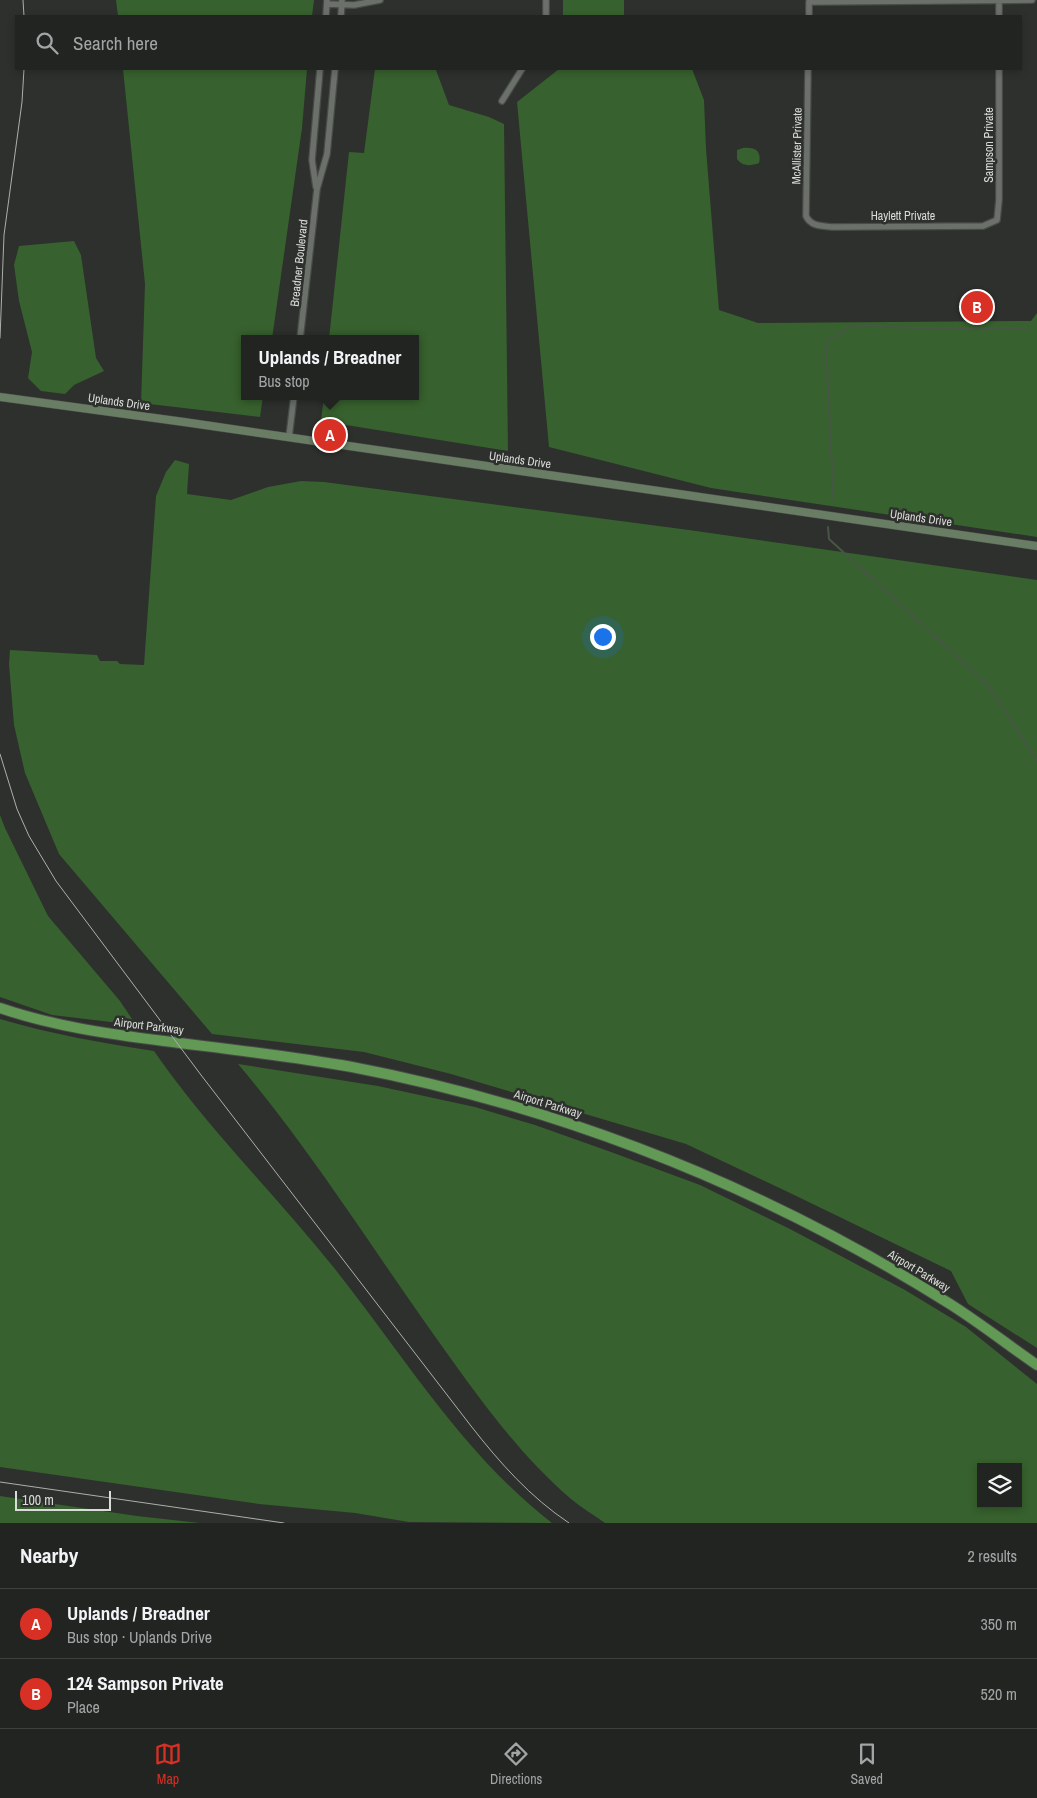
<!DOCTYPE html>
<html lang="en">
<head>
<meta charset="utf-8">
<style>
  body { margin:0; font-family:"Archivo Narrow",sans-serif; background:#2e302e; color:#f1f3f6 }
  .controls { position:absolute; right:15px; bottom:15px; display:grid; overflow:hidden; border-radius:0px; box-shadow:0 2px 8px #0003 }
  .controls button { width:45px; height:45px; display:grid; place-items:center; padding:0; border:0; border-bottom:1px solid #3f413f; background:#222421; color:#f1f3f6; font:25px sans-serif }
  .scale { position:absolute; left:15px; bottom:12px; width:96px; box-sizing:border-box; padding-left:5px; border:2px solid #dadcd9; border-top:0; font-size:14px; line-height:18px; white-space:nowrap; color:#dadcd9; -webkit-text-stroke:4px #2d302c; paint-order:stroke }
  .you { position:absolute; left:602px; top:636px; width:18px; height:18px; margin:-12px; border:4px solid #fff; border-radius:50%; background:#1a73e8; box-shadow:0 0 0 8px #1a73e833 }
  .badge { display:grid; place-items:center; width:32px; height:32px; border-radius:50%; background:#d93025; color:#fff; font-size:16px; font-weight:700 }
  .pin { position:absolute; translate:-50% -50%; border:2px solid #fff; box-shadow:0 1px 5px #0006 }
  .popup { position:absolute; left:241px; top:335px; width:178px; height:65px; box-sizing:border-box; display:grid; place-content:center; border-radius:0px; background:#222421; filter:drop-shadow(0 1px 4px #0005); font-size:16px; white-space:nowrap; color:#a2a4a5 }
  .popup b { font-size:19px; color:#f1f3f6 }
  .popup::after { content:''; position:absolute; left:50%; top:100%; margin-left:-10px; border:10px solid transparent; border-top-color:#222421 }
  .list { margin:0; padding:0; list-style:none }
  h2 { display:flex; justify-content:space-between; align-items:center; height:65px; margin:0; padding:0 20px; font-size:21px }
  h2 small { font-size:16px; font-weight:400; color:#a2a4a5 }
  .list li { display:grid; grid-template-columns:32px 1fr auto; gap:15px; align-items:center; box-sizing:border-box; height:70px; padding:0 20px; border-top:1px solid #3f413f }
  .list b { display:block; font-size:19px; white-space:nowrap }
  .list p { margin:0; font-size:16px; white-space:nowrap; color:#a2a4a5 }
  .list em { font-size:16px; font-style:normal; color:#a2a4a5 }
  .icon { flex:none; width:28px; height:28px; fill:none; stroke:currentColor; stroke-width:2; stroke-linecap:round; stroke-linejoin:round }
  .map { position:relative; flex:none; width:1037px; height:1523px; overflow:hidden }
  .search { position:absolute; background:#222421; box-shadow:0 2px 8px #0003; left:15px; right:15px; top:15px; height:55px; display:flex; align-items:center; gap:12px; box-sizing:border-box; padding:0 18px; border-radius:0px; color:#a2a4a5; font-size:19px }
  .sheet { height:205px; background:#222421 }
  nav { display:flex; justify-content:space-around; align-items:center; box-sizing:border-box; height:70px; border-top:1px solid #3f413f; background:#222421; font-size:14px; color:#a2a4a5 }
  nav a { display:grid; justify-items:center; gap:2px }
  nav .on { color:#d93025 }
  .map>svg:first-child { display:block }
  .green { fill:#37612e; fill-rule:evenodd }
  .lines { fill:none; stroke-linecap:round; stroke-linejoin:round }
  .stream { stroke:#475645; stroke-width:2 }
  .street-casing { stroke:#484b48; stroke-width:8 }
  .secondary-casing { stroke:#484b48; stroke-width:9 }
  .highway-casing { stroke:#484b48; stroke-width:12 }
  .street { stroke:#6c706b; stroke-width:5.5 }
  .secondary { stroke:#697c64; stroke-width:8 }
  .highway { stroke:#619955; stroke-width:10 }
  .tram { stroke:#adafac; stroke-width:1 }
  .labels { text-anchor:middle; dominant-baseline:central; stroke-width:5; stroke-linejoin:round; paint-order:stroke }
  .street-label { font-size:12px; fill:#dadcd9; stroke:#2d302c }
</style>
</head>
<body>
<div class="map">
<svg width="1037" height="1523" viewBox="0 0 1037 1523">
  <rect width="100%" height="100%" fill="#2d302c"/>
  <path class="green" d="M116 0H314L312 16H118Z
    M563 0H624V16H563Z
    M123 69H307L302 128 272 339H245V396H263L260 417 141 403 145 284Z
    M375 69 436 70 449 105 489 117 504 124 508 451 321 421 324 396H415V339H329L349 152 364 153Z
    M559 69H692L704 100 706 149 719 310 758 323 1031 321 1037 313V537L711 488 549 447 517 102Z
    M743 148C754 147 762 150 759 163 750 166 743 167 737 159V150Z
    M74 241 81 255 96 358 104 371 74 385 65 394 41 391 28 378 32 352 19 301 14 265 19 246Z
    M175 460 189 464 187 494 231 500 268 487 301 481 324 482 689 530 1037 580V1348L968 1304 951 1271 788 1192 686 1144 451 1074 364 1052 212 1034 59 854 25 773 14 725 9 664 10 650 97 655 100 661H117L120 664 144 665 156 496 166 472Z
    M0 815 5 828 48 916 120 1001 136 1025 52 1015 0 997Z
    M0 1019C50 1034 103 1043 154 1051 208 1129 276 1195 335 1269 404 1356 463 1454 552 1523L409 1522 355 1513 259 1504 0 1467Z
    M238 1064 378 1086 475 1107 535 1125 611 1152 700 1185 790 1229 905 1290 966 1327 1037 1384V1523H605C594 1515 582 1508 571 1499 514 1450 472 1388 429 1328 366 1239 308 1147 238 1064ZM981 1467H1018V1504H981Z
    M0 1496 137 1516 200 1523H0Z"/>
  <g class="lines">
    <path class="stream" d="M832 498 833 491 826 342 851 327 865 325 913 328H1027
      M828 527 829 539 988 685 1037 760"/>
    <defs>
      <path id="street" d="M999 1V16
        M327 4 354 5 380 0
        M326 16 327 0
        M341 16 342 0
        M546 16V0
        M809 16V2L1032 0
        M808 69 806 216C811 227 823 226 834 227L983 226 997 220 999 200V69
        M502 101 522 69
        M316 187 312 160 320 69
        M300 339 317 189 327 154 335 69
        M289 437 294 396"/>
      <path id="secondary" d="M0 397 184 422 1037 546"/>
      <path id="highway" d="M0 1008C53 1026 108 1034 164 1041 227 1049 290 1056 352 1067 565 1108 767 1189 950 1304 980 1323 1008 1345 1037 1365"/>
    </defs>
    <use href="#street" class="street-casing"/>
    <use href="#secondary" class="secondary-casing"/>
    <use href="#highway" class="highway-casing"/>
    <use href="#street" class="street"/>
    <use href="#secondary" class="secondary"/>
    <use href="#highway" class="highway"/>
    <path class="tram" d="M23 0 24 16
      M0 338 4 235 22 102 24 69
      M0 754 17 809 29 836 56 881 201 1075 471 1426C500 1463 530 1497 569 1523
      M0 1482 284 1523"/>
  </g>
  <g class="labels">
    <g class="street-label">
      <text transform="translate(989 145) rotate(-90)">Sampson Private</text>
      <text transform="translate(797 146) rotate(-89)">McAllister Private</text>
      <text x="903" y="216">Haylett Private</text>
      <text transform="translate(299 263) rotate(-84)">Breadner Boulevard</text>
      <text transform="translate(119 402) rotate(8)">Uplands Drive</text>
      <text transform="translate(520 460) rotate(8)">Uplands Drive</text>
      <text transform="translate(921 518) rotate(8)">Uplands Drive</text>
      <text transform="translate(149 1026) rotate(7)">Airport Parkway</text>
      <text transform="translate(548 1104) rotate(17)">Airport Parkway</text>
      <text transform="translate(919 1271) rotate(31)">Airport Parkway</text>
    </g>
  </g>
</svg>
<div class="controls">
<button><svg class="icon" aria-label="layers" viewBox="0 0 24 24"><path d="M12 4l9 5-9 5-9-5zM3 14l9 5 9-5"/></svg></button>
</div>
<div class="scale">100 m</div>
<div class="you"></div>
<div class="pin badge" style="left:330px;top:435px">A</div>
<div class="popup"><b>Uplands / Breadner</b>Bus stop</div>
<div class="pin badge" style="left:977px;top:307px">B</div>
<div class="search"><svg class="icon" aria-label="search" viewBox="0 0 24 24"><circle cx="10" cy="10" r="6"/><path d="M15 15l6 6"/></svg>Search here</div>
</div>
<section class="sheet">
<h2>Nearby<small>2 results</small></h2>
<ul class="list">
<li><span class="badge">A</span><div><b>Uplands / Breadner</b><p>Bus stop · Uplands Drive</p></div><em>350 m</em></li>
<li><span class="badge">B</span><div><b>124 Sampson Private</b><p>Place</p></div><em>520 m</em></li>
</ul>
</section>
<nav>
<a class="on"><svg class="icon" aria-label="map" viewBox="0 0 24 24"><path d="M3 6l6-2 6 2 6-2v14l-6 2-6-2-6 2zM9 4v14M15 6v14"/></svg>Map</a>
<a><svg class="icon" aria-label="directions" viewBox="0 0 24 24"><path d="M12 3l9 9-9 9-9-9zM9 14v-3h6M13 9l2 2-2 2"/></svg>Directions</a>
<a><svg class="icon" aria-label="saved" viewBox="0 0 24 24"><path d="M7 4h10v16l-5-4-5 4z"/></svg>Saved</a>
</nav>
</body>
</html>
